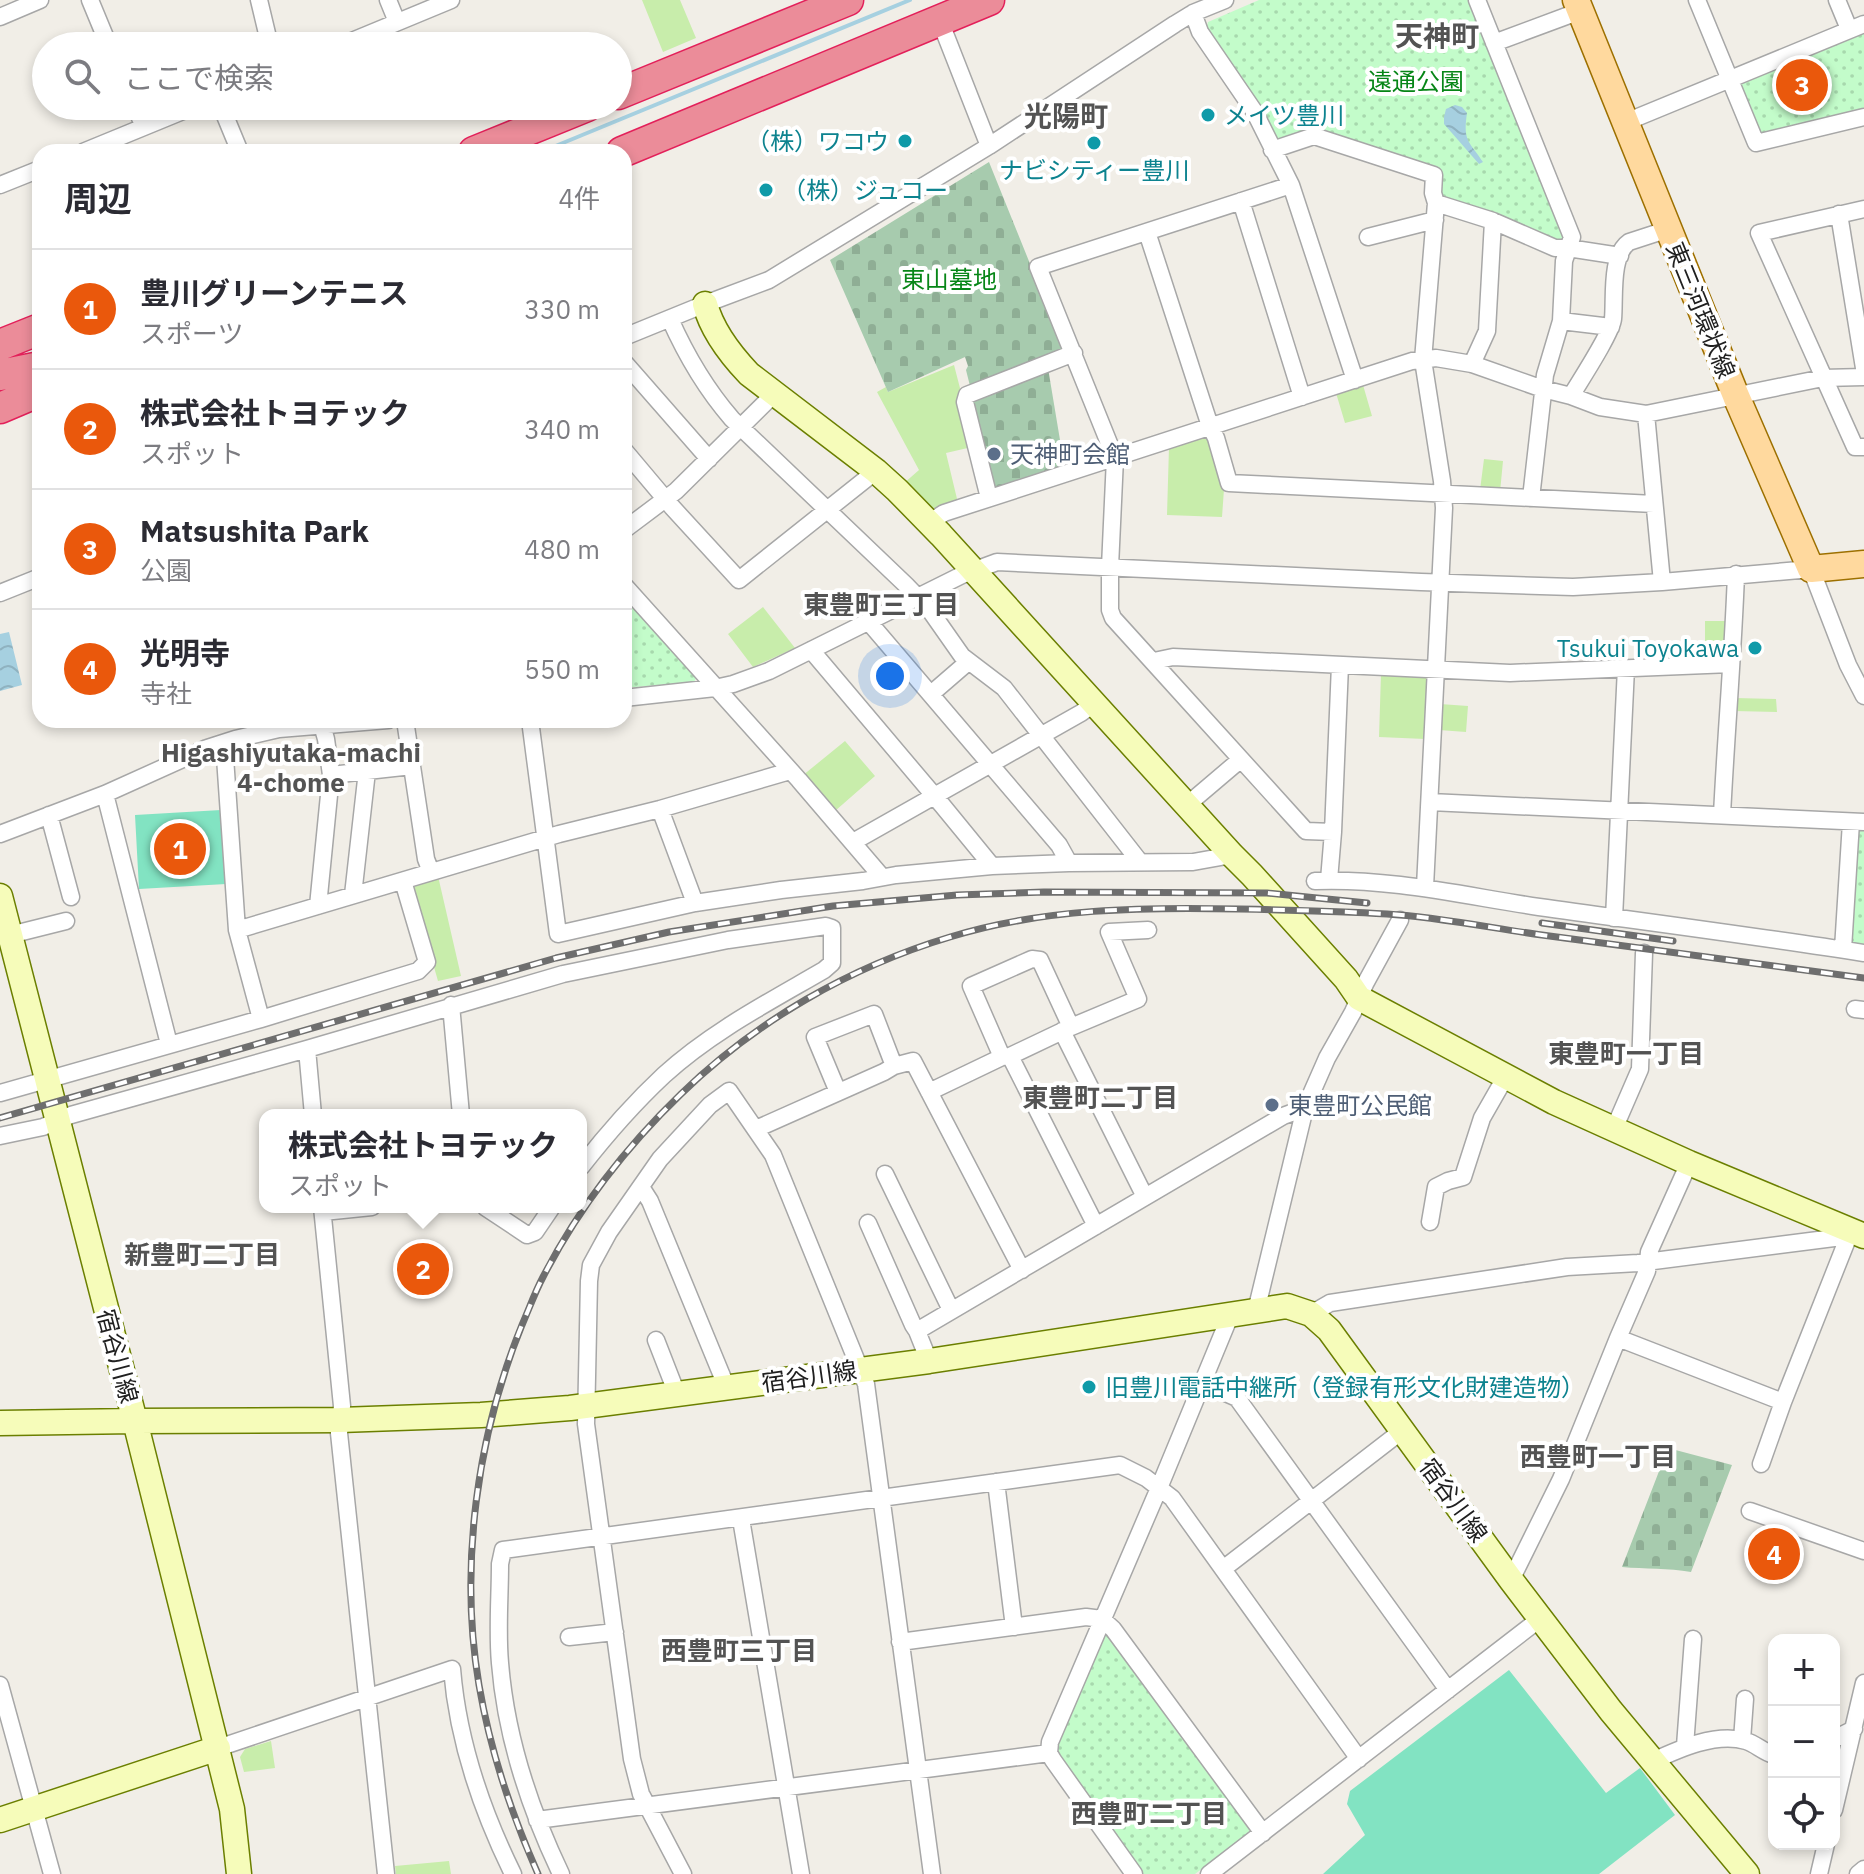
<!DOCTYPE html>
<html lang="ja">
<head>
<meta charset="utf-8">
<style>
  body { margin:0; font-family:"IBM Plex Sans","Noto Sans JP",sans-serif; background:#f7f7f7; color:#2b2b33 }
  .controls { position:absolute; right:24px; bottom:24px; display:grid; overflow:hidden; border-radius:16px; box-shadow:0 4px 12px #0003 }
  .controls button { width:72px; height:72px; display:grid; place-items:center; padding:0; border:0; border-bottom:2px solid #e1e1e2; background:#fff; color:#2b2b33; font:40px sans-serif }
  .you { position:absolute; left:890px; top:676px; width:28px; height:28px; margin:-20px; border:6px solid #fff; border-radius:50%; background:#1a73e8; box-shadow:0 0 0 12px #1a73e833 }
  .badge { display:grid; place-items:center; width:52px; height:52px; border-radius:50%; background:#ea580c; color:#fff; font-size:26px; font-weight:700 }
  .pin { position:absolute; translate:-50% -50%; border:4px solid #fff; box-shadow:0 2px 8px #0006 }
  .popup { position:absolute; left:259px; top:1109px; width:328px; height:104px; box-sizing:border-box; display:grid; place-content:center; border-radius:16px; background:#fff; filter:drop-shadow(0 2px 6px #0005); font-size:26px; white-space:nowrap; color:#7c7c81 }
  .popup b { font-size:30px; color:#2b2b33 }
  .popup::after { content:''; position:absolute; left:50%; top:100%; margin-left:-16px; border:16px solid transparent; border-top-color:#fff }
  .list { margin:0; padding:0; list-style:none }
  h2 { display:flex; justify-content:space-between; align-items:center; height:104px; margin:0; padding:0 32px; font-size:34px }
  h2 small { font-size:26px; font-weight:400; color:#7c7c81 }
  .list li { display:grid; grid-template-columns:52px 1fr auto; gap:24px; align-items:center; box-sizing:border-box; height:120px; padding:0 32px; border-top:2px solid #e1e1e2 }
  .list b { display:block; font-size:30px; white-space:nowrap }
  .list p { margin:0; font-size:26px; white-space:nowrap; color:#7c7c81 }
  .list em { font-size:26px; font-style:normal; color:#7c7c81 }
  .icon { flex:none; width:44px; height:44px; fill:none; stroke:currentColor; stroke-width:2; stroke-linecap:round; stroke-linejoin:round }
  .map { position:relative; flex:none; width:1864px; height:1874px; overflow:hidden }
  .search { position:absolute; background:#fff; box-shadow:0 4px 12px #0003; left:32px; top:32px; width:600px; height:88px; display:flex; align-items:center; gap:20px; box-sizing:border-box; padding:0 28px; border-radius:44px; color:#7c7c81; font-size:30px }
  .panel { position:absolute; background:#fff; box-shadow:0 4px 12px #0003; left:32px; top:144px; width:600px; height:584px; border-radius:24px }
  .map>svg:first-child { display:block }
  .grass { fill:#c8edab }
  .cemetery { fill:url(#cemetery-stones) }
  .park { fill:url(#park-dots) }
  .pitch { fill:#82e3c2 }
  .water { fill:url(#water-waves) }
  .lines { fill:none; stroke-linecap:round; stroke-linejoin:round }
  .stream { stroke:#a6d0e0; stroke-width:4 }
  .street-casing { stroke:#a7a7a7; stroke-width:19 }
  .secondary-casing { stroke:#6b7f00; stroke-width:27 }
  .primary-casing { stroke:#9d7000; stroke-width:29 }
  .highway-casing { stroke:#e3205a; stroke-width:33 }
  .street { stroke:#fff; stroke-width:16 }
  .secondary { stroke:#f6fcba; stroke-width:24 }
  .primary { stroke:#ffd99e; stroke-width:26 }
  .highway { stroke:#eb8c99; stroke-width:30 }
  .rail-casing { stroke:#6e6e6e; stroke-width:7 }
  .rail { stroke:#fff; stroke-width:4; stroke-dasharray:12; stroke-linecap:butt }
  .culture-dot { fill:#0f9aa8; stroke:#fff; stroke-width:3 }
  .service-dot { fill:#5c6f8a; stroke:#fff; stroke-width:3 }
  .labels { text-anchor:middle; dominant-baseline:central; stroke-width:8; stroke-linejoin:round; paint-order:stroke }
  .park-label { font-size:24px; fill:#078617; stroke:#fff }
  .culture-label { font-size:24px; fill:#0d838f; stroke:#fff; text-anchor:start }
  .street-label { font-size:24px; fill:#202020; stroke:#fff }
  .service-label { font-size:24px; fill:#4e5e75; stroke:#fff; text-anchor:start }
  .neighbourhood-label { font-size:26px; font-weight:bold; fill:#535353; stroke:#fff }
  .quarter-label { font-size:28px; font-weight:bold; fill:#535353; stroke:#fff }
</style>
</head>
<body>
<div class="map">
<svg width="1864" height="1874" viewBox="0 0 1864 1874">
  <defs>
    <pattern id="cemetery-stones" width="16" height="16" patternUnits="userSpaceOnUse" patternTransform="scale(2)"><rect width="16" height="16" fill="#a7cbae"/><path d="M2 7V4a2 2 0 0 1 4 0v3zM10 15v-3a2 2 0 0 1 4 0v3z" fill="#8fae95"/></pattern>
    <pattern id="park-dots" width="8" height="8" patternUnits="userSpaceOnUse" patternTransform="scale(2)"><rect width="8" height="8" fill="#c3fcca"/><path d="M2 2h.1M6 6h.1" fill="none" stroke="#a7d8ad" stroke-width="1.8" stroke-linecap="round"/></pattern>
    <pattern id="water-waves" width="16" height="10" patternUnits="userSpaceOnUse" patternTransform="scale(2)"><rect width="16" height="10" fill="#a6d0e0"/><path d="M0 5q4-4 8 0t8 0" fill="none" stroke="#8fb2c0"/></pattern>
  </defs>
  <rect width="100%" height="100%" fill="#f1eee7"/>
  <path class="grass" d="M642 0H680L696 38 663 52Z
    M954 365 961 392 958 394 972 447 946 453 958 503 931 511 903 484 919 470 877 392 886 387 888 392Z
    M1363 385 1372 416 1345 423 1336 393Z
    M1203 435 1209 439 1224 489 1222 517 1167 515 1169 447Z
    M1484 459 1503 461 1500 492 1480 490Z
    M763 607 795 648 753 667 728 634Z
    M1705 621H1729L1728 653 1723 658H1705Z
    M1381 674 1425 676 1428 682 1425 739 1379 737Z
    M1735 698 1776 699 1777 712 1734 711Z
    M1440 704 1468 706 1466 732 1439 730Z
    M845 741 875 776 835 811 802 776Z
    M438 876 461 976 438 981 412 890 416 883Z
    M271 1741 275 1768 244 1772 240 1757 245 1749Z
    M449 1861 451 1874H396L395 1866Z"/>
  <path class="cemetery" d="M989 162 1070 363 1048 368 1065 470 996 490 990 486 970 405 973 398 966 370 968 366 965 357 888 392 830 260Z
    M1668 1448 1732 1465 1691 1572C1668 1568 1645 1569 1622 1567Z"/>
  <path class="park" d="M1259 0H1471L1567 238 1560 244 1442 199 1437 172 1314 132 1281 142 1274 140 1206 30 1208 22Z
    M1864 31V111L1762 134 1757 131 1739 89 1743 81Z
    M624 595 697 676 694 682 624 688Z
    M1862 827 1864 828V948L1855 946 1850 940 1855 833Z
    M1110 1634 1250 1825 1249 1833 1195 1874H1142L1056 1755V1744L1101 1637Z"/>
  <path class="pitch" d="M221 810 226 884 139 889 135 815Z
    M1509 1670 1606 1793 1640 1768 1675 1815 1599 1874H1323L1365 1835 1347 1804 1350 1791Z"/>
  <path class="water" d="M1455 105 1462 107 1467 113C1463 141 1468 140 1483 162L1479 164 1444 124V117L1446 109Z
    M9 632 22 685 0 691V634Z"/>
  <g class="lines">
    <path class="stream" d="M541 152 910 0"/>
    <defs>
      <path id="street" d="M90 0 109 46
        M259 0 270 46
        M388 0 397 22
        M1477 0 1572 237 1564 261 1561 321 1545 375 1531 498
        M1697 0 1756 143 1864 117
        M1837 0 1849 29
        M1193 13 1200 32 1254 111 1291 185
        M0 17 40 0
        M940 21 989 146
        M1494 43 1580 11
        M340 46 451 0
        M135 106 144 127
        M221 106 240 152
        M1626 122 1864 24
        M1272 150 1314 136 1434 175 1433 193 1436 203
        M83 152 195 106
        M0 185 40 169
        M1241 201 1302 397
        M1864 209 1759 233 1855 447H1864
        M1839 214 1864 368
        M1147 232 1210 426 1216 438 1229 483 1654 504
        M1368 237 1435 220
        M670 319C686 355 706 389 732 419L906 585 929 609 962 656 1004 688 1140 862
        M1561 321 1611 327
        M624 337 705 304 769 280 989 146 1175 24 1193 13 1225 0
        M624 362 709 459
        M1472 364 1487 331 1493 221
        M1571 396C1580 381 1612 332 1613 319 1615 298 1610 255 1629 242L1669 229
        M1646 414 1662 582
        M624 450 672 507 739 580 876 471
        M989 498 965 402 967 395 1074 353
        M930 522 944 513 1412 361 1436 358 1472 364 1543 389 1571 396 1600 407 1646 414 1823 378 1864 377
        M624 530 676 491 774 394
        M624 585 799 780 882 877
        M0 593 40 577
        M868 621 1059 845 1069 863
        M811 650 942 805 992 866
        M1154 661 1173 657 1510 673 1731 664
        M931 694 968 662
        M624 698 715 688 733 684 769 671 962 575 997 562 1421 582 1573 587 1662 582 1811 569 1848 665 1864 696
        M405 720 426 859 431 872
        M530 720 558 934 695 903 781 890 863 881 896 875 992 866 1069 863 1193 862 1232 855
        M224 743 237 930 261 1019
        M331 775 412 766
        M105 794 169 1044
        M1430 802 1864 822
        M1187 805 1240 760
        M660 809 695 903
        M49 815 71 897
        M1722 815C1726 734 1733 655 1736 574
        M1333 832 1306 831 1113 618 1110 610V567L1115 458 1038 267 1291 185 1355 380
        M0 834 105 794 207 748 235 739 279 729 388 720
        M853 842 1081 713 1095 703
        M1329 880 1333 832 1340 665
        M1315 881C1391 878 1465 896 1539 907 1647 922 1756 936 1864 953
        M1425 887 1444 508 1442 481 1423 360 1436 203 1493 221 1555 248H1568L1620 256
        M353 895 367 771
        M318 906 331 775 326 739 322 725
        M1614 918 1626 668
        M237 930 559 834 660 809 790 771
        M10 935 66 921
        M1843 949 1851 822
        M451 1005 461 1115
        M1855 1009 1864 1010
        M1062 1031 1145 1197
        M307 1049 313 1115
        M1010 1056 1096 1226
        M1002 1057 1010 1056 1071 1027 1138 999 1109 932 1148 930
        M838 1092 815 1037 874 1014 894 1066
        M929 1092 1002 1057 971 986 1032 959 1040 960 1071 1027
        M0 1093 261 1019 418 971 427 962 403 881
        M756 1129 884 1072 894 1066 913 1061 1022 1270
        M1614 1129 1640 1069 1644 953
        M0 1136 43 1127 71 1115 307 1049 563 974 728 940 826 926 832 928V963L824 970C769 1002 711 1032 664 1075 634 1103 606 1135 581 1167
        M885 1174 951 1310
        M641 1187 650 1201 727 1388
        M322 1207 342 1406 339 1433 386 1874
        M485 1207 527 1235 535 1232 552 1207
        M323 1212 372 1207
        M1430 1222 1436 1187 1448 1181 1463 1177 1482 1118 1506 1076
        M868 1223 913 1325 917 1331
        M1256 1311 1305 1108 1327 1058 1353 1012 1365 984 1400 920
        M1311 1314 1330 1303 1567 1267 1638 1263 1834 1238 1846 1230
        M1618 1338 1783 1402 1846 1243V1230
        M656 1340 677 1394
        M929 1361 917 1331 1283 1116 1305 1108
        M1203 1383 1237 1398 1448 1690
        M1761 1464 1783 1402
        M996 1482 1014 1627
        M1750 1511 1864 1551
        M741 1519 801 1874
        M1223 1569 1403 1430
        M1511 1580 1561 1479 1618 1338 1647 1271 1649 1252 1689 1163
        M569 1637 615 1632
        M900 1642 1086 1617 1102 1619 1113 1629 1263 1833
        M0 1685 52 1874
        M1834 1739 1854 1729
        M1742 1740 1745 1699
        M1685 1746 1693 1639
        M218 1748 452 1669C458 1742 481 1809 513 1874
        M1653 1761C1679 1749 1716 1732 1746 1741 1756 1744 1763 1752 1774 1755
        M1834 1810 1864 1683
        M537 1820 1049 1753
        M561 1874C529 1807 506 1737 500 1663 497 1630 500 1597 500 1564L503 1550 1120 1465 1146 1478 1172 1498 1359 1759
        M683 1874 641 1794 632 1759 586 1424 589 1281 591 1265 609 1232 660 1159 710 1105 729 1091 773 1155 866 1384 932 1874
        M1134 1874 1053 1760 1049 1753 1050 1742 1159 1488 1230 1316
        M1209 1874 1541 1618
        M1819 1874 1826 1844
        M1858 1874 1864 1869"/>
      <path id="secondary" d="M705 304C712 331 730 354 749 374L876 471 897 490 941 535 1232 855 1252 875 1346 979 1359 998 1554 1102 1689 1163 1864 1236
        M0 896 135 1421 340 1420 481 1415 570 1408 929 1361 1287 1306 1311 1314 1329 1330 1511 1580 1611 1711 1747 1874
        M0 1423 135 1421 232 1809 239 1874
        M0 1820 218 1748"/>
      <path id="primary" d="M1576 0 1736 396 1811 569 1864 564"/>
      <path id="highway" d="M618 94 848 0
        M474 152 587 106
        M622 152 989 0
        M0 345 40 329
        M0 375 40 367
        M0 408 40 391"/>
    </defs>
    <use href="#street" class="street-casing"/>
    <use href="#secondary" class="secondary-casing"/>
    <use href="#primary" class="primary-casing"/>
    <use href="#highway" class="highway-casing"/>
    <use href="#street" class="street"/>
    <use href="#secondary" class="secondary"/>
    <use href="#primary" class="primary"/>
    <use href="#highway" class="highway"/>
    <defs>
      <path id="rail" d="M1542 923 1673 941
        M0 1118 556 958 669 932 833 906 957 895 1044 892 1267 893 1367 903
        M538 1874C511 1813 490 1750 479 1685 459 1567 477 1435 522 1325 529 1309 535 1292 543 1277 578 1209 626 1147 681 1094 756 1021 850 967 950 937 1044 908 1142 907 1240 909 1289 910 1338 911 1387 914 1438 917 1491 928 1542 935 1650 949 1757 964 1864 978"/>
    </defs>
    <use href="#rail" class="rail-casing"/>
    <use href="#rail" class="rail"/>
  </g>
  <g class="culture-dot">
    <circle cx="1208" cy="115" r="8"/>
    <circle cx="905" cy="141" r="8"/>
    <circle cx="1094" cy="143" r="8"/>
    <circle cx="766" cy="190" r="8"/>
    <circle cx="1755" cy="648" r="8"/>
    <circle cx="1089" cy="1387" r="8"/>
  </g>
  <g class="service-dot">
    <circle cx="994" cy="454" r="8"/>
    <circle cx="1272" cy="1105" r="8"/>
  </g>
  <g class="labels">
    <g class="park-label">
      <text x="1416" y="81">遠通公園</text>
      <text x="949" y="279">東山墓地</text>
    </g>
    <g class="culture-label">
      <text x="1224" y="115">メイツ豊川</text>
      <text x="889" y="141" text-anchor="end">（株）ワコウ</text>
      <text x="1094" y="170" text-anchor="middle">ナビシティー豊川</text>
      <text x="782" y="190">（株）ジュコー</text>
      <text x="1739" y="648" text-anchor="end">Tsukui Toyokawa</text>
      <text x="1105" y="1387">旧豊川電話中継所（登録有形文化財建造物）</text>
    </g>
    <g class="street-label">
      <text transform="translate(1701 310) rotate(68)">東三河環状線</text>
      <text transform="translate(118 1356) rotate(75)">宿谷川線</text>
      <text transform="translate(809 1376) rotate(-8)">宿谷川線</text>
      <text transform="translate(1454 1500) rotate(54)">宿谷川線</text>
    </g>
    <g class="service-label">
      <text x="1010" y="454">天神町会館</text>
      <text x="1288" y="1105">東豊町公民館</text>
    </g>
    <g class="neighbourhood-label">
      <text x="881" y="604">東豊町三丁目</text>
      <text x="291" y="752">Higashiyutaka-machi<tspan x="291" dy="30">4-chome</tspan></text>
      <text x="1626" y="1053">東豊町一丁目</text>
      <text x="1100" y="1097">東豊町二丁目</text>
      <text x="202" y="1254">新豊町二丁目</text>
      <text x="1598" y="1456">西豊町一丁目</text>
      <text x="739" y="1650">西豊町三丁目</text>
      <text x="1149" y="1813">西豊町二丁目</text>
    </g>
    <g class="quarter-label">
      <text x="1437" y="35">天神町</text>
      <text x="1066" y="115">光陽町</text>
    </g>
  </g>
</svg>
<div class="controls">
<button>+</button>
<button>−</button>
<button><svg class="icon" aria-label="locate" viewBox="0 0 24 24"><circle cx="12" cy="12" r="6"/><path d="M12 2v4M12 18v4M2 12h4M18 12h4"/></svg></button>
</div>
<div class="you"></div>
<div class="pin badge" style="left:180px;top:849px">1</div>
<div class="pin badge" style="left:423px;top:1269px">2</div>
<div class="popup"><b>株式会社トヨテック</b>スポット</div>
<div class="pin badge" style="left:1802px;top:85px">3</div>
<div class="pin badge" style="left:1774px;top:1554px">4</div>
<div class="search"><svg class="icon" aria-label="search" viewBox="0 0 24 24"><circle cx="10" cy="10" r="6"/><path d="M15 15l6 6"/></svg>ここで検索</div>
<section class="panel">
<h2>周辺<small>4件</small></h2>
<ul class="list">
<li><span class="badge">1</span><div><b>豊川グリーンテニス</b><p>スポーツ</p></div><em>330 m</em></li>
<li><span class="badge">2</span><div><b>株式会社トヨテック</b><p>スポット</p></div><em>340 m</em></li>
<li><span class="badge">3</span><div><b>Matsushita Park</b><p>公園</p></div><em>480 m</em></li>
<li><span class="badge">4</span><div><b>光明寺</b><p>寺社</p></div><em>550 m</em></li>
</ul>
</section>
</div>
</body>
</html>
